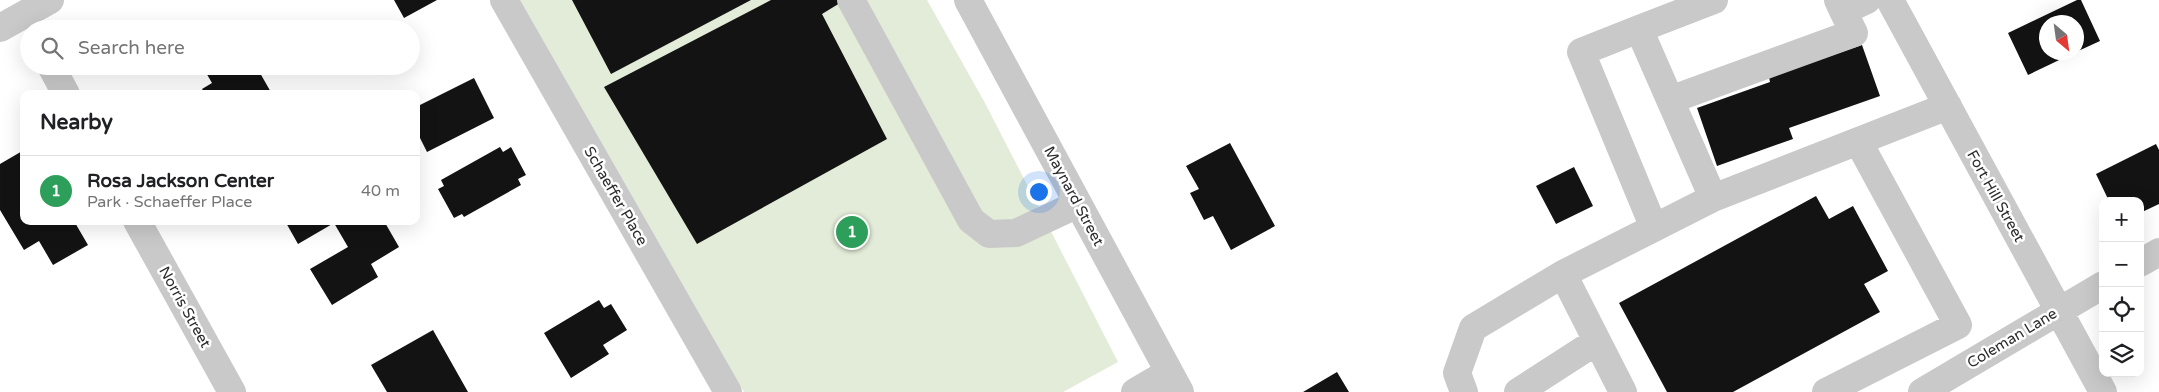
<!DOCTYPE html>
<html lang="en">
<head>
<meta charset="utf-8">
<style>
  body { margin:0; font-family:"Varela Round",sans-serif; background:#f6f6f6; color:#202124 }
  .controls { position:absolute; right:15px; bottom:15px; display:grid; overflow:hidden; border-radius:10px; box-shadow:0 5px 20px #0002 }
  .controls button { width:45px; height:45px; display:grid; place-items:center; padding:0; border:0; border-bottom:1px solid #e0e0e0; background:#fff; color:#202124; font:25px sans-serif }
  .compass { position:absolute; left:2039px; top:15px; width:45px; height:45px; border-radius:50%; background:#fff; box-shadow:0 5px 20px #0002; rotate:151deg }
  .you { position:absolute; left:1038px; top:191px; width:18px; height:18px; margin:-12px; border:4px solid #fff; border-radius:50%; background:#1a73e8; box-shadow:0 0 0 8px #1a73e833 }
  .badge { display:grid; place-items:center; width:32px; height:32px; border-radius:50%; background:#f61c36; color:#fff; font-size:16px; font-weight:700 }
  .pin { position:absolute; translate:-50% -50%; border:2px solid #fff; box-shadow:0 1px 5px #0006 }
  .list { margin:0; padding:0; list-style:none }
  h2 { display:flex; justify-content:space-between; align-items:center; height:65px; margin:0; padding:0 20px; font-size:21px }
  h2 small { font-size:16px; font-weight:400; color:#757577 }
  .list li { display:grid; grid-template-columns:32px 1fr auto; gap:15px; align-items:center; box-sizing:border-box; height:70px; padding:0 20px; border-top:1px solid #e0e0e0 }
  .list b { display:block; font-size:19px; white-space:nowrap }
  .list p { margin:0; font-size:16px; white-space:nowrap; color:#757577 }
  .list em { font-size:16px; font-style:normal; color:#757577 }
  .icon { flex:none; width:28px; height:28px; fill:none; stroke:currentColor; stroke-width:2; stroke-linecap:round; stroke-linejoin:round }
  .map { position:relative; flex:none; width:2159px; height:392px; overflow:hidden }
  .search { position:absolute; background:#fff; box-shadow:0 5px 20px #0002; left:20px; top:20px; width:400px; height:55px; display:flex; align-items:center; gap:12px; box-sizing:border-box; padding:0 18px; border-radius:28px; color:#757577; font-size:19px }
  .panel { position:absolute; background:#fff; box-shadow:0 5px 20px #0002; left:20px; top:90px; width:400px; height:135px; border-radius:10px }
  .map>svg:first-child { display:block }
  .green { fill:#e3ecd8 }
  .building { fill:#131313 }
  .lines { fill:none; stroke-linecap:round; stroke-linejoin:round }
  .minor { stroke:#c9c9c9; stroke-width:28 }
  .labels { text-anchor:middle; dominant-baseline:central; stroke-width:5; stroke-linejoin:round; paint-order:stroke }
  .street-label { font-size:15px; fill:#2c2c2c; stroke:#fff }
</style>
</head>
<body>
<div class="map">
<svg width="2159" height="392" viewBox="0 0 2159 392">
  <rect width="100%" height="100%" fill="#fff"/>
  <path class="green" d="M520 0H927L985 103 1118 362 1063 392H744Z"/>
  <path class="building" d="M394 0H437L404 18Z
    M572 0H751L611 74Z
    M771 0H839L840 3 822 14 887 139 697 244 604 87Z
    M2077 0H2081L2100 41 2076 52V22H2046V52H2076L2028 75 2008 33Z
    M1862 45 1880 96 1789 128 1793 139 1717 166 1697 108 1770 82 1769 77Z
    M213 66H256L272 94H205L202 89 212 83 205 71Z
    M474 78 494 118 427 152 416 130V107Z
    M1230 143 1275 226 1231 250 1213 216 1204 220 1190 193 1199 189 1186 166Z
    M2156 144 2159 150V204L2140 213V201H2109L2096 174Z
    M500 147 503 152 511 147 526 175 518 179 521 185 464 217 462 214 454 218 438 189 444 186 441 180Z
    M24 150V221H74L88 245 53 265 39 241 24 250 0 210V164Z
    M1574 167 1593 206 1556 224 1536 186Z
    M1816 196 1829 219 1853 206 1888 271 1864 284 1880 312 1733 392H1667L1619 303Z
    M285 221H384L399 247 371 264 378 277 332 305 310 269 348 247 334 223 298 244Z
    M599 300 604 308 611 304 627 330 603 345 609 354 571 378 544 333Z
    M433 330 468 392H387L371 365Z
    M1337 372 1349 392H1303Z"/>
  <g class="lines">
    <path class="minor" d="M504 0 728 392
      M851 0 971 220 989 234 1016 233 1078 204
      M968 0 1180 392
      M1838 0 1843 11 1867 0
      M1890 0 2103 392
      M0 28 50 0
      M1639 29 1581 52 1654 228
      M51 66 66 94
      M1670 100 1854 33 1843 11
      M1713 198 1639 29 1714 0
      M137 221 232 392
      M2140 263 2159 252
      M1135 392 1169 372
      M1464 392 1457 373 1473 328 1563 274
      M1518 392 1597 341
      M1623 392 1563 274 1713 198 1948 106
      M1826 392 1958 325 1858 141
      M1922 392 2103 285"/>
  </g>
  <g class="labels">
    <g class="street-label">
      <text transform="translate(616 196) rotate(60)">Schaeffer Place</text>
      <text transform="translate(1074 196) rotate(62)">Maynard Street</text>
      <text transform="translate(1996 196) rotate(61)">Fort Hill Street</text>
      <text transform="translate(185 307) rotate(61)">Norris Street</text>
      <text transform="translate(2012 338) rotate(-31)">Coleman Lane</text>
    </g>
  </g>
</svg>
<div class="controls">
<button>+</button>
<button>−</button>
<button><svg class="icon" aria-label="locate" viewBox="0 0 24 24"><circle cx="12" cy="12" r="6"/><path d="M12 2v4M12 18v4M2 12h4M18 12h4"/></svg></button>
<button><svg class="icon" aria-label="layers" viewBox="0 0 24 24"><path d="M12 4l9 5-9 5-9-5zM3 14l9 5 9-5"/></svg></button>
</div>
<svg class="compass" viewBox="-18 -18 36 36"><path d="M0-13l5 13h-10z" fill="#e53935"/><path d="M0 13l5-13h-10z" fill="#757577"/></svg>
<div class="you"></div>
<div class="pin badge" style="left:852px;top:232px;background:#2e9e5b">1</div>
<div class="search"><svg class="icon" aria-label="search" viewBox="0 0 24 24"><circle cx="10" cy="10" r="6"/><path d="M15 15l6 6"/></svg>Search here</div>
<section class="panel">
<h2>Nearby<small></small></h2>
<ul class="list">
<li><span class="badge" style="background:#2e9e5b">1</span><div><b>Rosa Jackson Center</b><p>Park · Schaeffer Place</p></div><em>40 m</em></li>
</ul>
</section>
</div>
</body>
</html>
